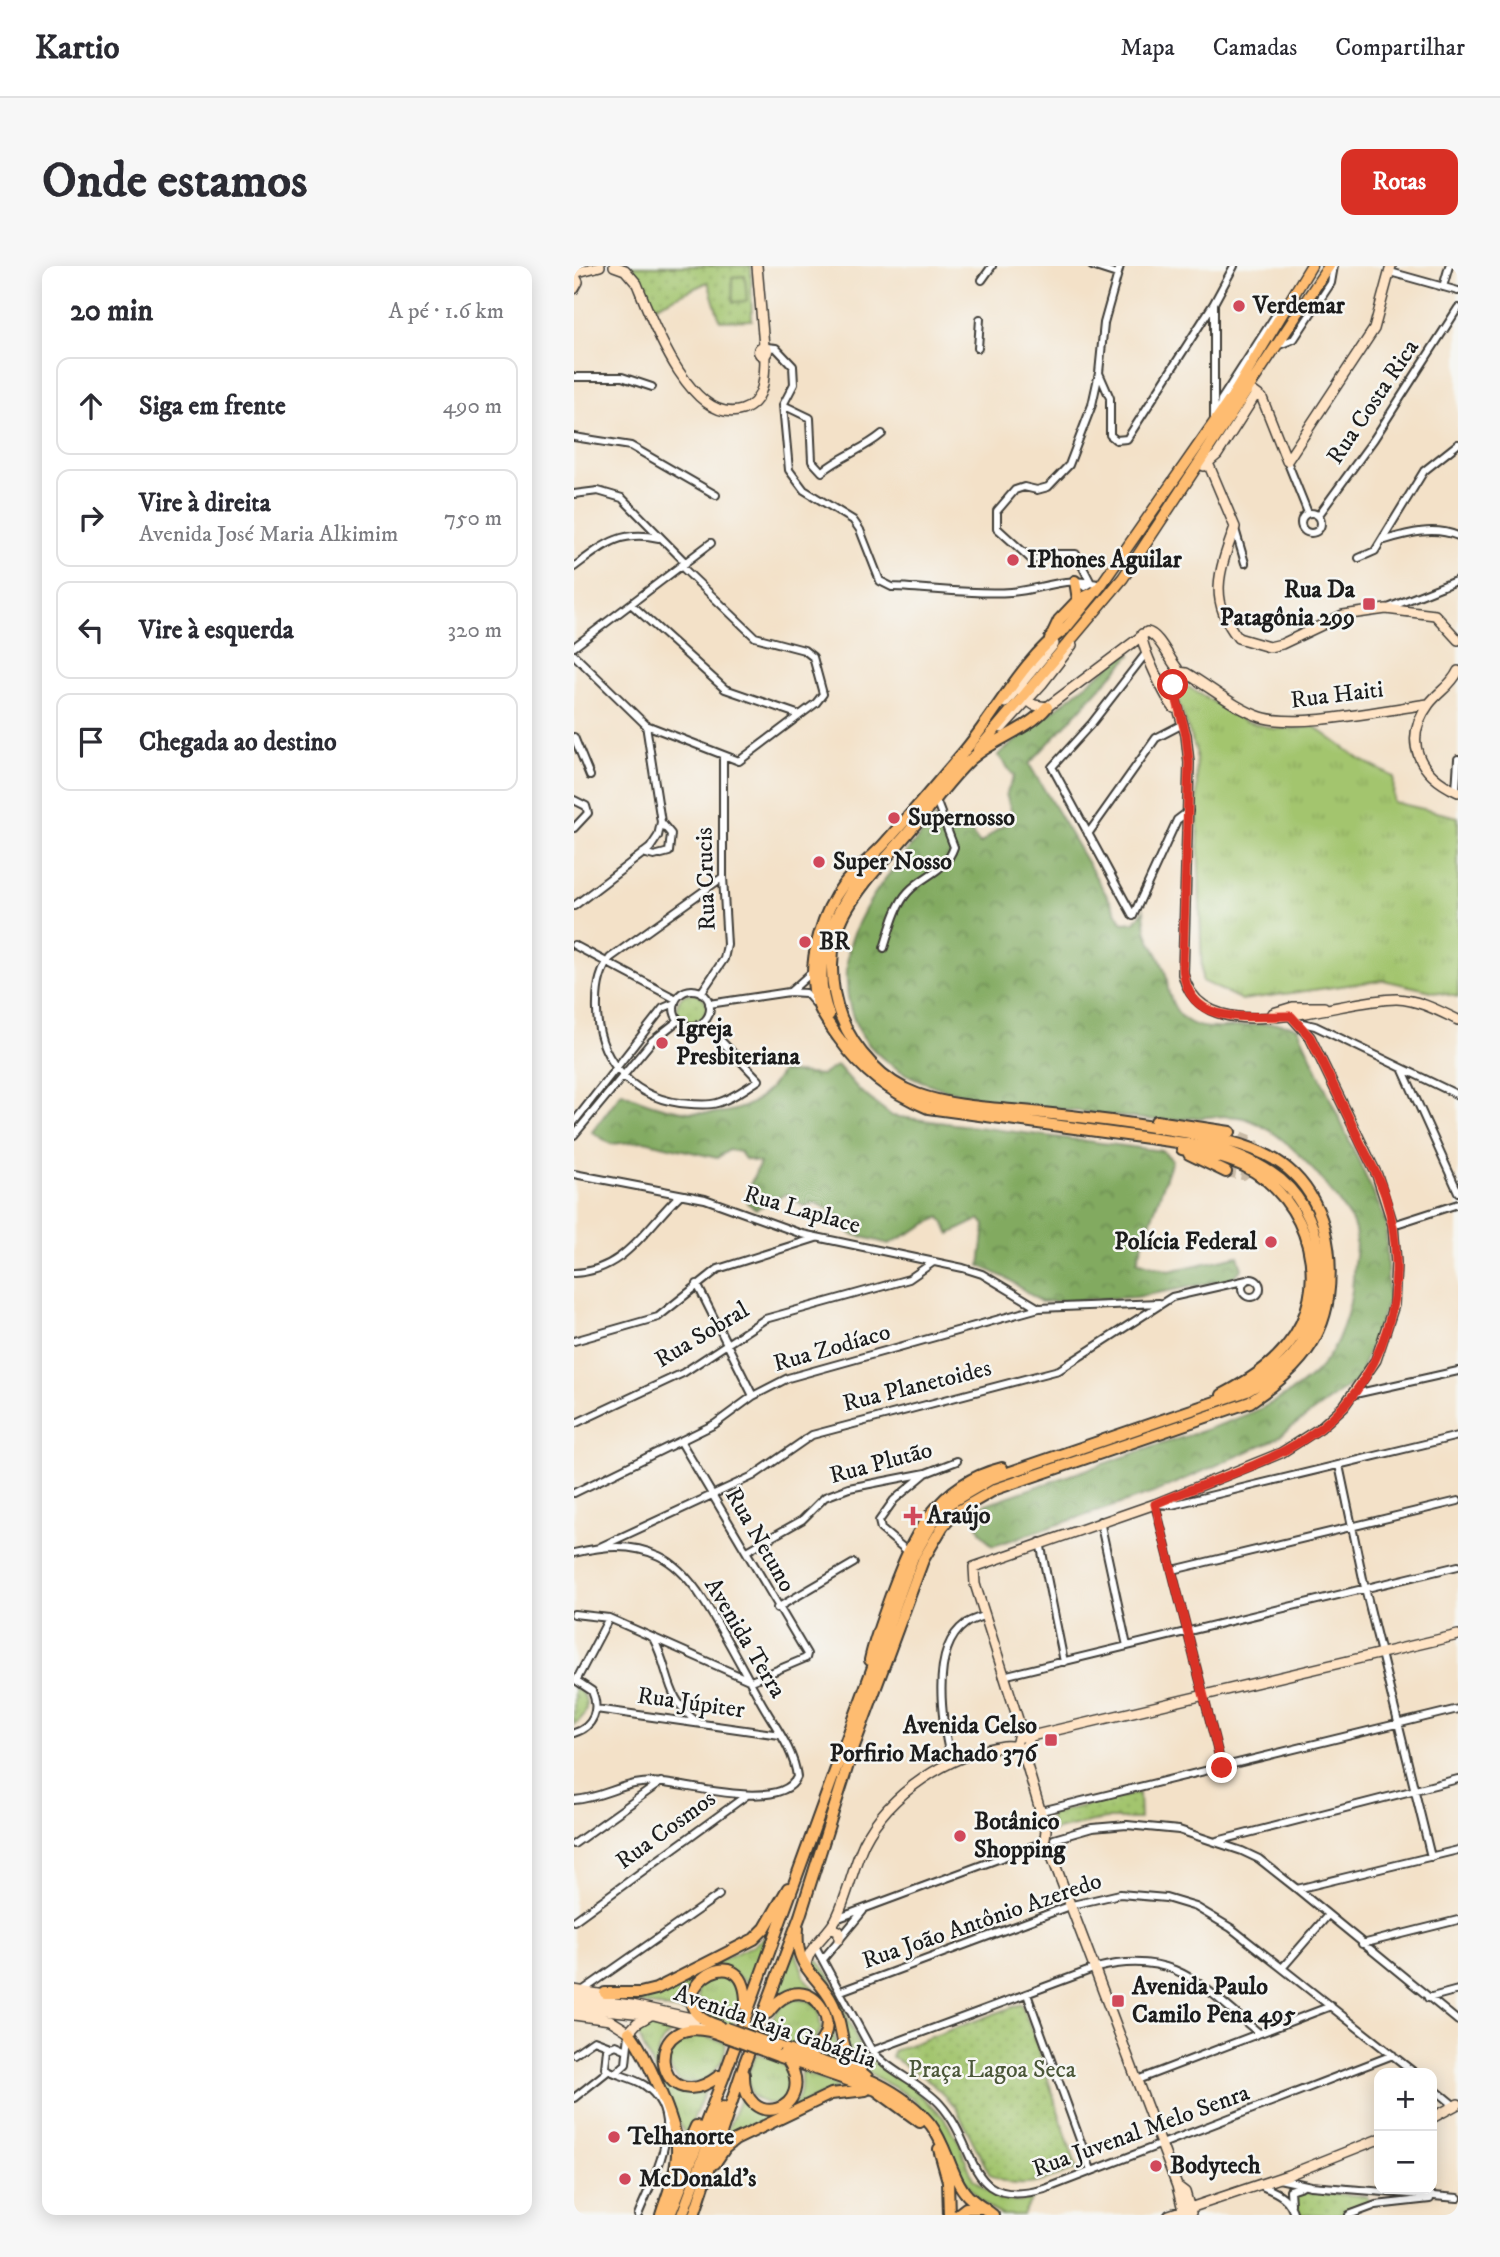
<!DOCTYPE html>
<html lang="pt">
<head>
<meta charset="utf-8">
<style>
  body { margin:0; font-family:"IM FELL DW Pica",serif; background:#f7f7f7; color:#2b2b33 }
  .controls { position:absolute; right:21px; bottom:21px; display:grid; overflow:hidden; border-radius:14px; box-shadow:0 4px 18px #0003 }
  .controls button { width:63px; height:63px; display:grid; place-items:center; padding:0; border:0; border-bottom:2px solid #e1e1e2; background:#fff; color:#2b2b33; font:35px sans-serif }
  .stop { position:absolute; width:21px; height:21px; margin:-16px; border:5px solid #d93025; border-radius:50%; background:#fff }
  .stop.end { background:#d93025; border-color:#fff; box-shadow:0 2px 7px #0008 }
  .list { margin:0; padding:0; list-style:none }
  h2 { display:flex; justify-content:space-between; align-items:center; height:91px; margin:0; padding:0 28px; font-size:30px }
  h2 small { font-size:23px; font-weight:400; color:#7c7c81 }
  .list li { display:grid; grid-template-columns:46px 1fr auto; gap:21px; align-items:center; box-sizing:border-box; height:98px; margin:0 14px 14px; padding:0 14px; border:2px solid #e1e1e2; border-radius:14px }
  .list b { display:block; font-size:26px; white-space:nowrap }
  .list p { margin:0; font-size:23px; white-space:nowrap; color:#7c7c81 }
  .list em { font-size:23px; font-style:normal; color:#7c7c81 }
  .icon { flex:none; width:38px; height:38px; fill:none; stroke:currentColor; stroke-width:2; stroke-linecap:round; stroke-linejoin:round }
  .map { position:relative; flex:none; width:884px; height:1949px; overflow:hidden; border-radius:14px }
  header { display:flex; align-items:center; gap:42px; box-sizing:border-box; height:98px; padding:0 35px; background:#fff; border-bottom:2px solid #e1e1e2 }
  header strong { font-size:33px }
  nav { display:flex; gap:38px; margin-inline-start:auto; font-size:24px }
  .intro { display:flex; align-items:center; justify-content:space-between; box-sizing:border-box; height:168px; padding:0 42px }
  h1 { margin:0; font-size:49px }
  .button { padding:18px 32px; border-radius:14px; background:#d93025; color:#fff; font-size:24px; font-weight:700 }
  main { display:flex; gap:42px; padding:0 42px }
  aside { flex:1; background:#fff; border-radius:14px; box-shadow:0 4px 18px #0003 }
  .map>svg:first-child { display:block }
  .grass { fill:url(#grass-tufts); stroke:#607045; stroke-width:2 }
  .forest { fill:url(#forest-crowns); stroke:#4f633e; stroke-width:2 }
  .park { fill:url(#park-dots); stroke:#607045; stroke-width:2 }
  .pitch { fill:#a3c56e; stroke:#607045; stroke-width:2 }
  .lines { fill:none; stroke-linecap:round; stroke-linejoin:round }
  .highway-tunnel { stroke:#c8baa6; stroke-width:10; stroke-dasharray:10 5; stroke-linecap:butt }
  .street-casing { stroke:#3c3a36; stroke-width:10 }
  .secondary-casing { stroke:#3c3a36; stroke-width:12 }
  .primary-casing { stroke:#3c3a36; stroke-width:13 }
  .highway-casing { stroke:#3c3a36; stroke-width:14 }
  .street { stroke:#fff; stroke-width:6 }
  .secondary { stroke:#ffe4c6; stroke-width:9 }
  .primary { stroke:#febc71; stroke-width:10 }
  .highway { stroke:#febc71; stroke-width:10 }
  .highway-bridge-casing { stroke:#3c3a36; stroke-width:14; stroke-linecap:butt }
  .highway-bridge { stroke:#febc71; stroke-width:10 }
  .route { stroke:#d93025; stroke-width:9 }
  .poi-dot { fill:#d1495b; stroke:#f6f6f2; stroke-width:2.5 }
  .labels { text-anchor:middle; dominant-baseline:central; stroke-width:5; stroke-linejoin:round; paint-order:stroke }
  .poi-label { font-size:24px; font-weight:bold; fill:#1c1c1c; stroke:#f6f6f2; text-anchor:start }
  .street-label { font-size:24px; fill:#1c1c1c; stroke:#f6f6f2 }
  .park-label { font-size:24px; fill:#4b5739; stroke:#f6f6f2 }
</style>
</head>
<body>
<header>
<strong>Kartio</strong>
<nav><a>Mapa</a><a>Camadas</a><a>Compartilhar</a></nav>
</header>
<div class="intro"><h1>Onde estamos</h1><a class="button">Rotas</a></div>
<main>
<aside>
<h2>20 min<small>A pé · 1.6 km</small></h2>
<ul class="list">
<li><svg class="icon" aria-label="ahead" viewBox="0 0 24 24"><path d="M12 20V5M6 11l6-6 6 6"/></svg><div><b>Siga em frente</b></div><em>490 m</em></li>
<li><svg class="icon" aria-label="right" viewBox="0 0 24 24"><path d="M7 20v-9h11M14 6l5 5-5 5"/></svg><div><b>Vire à direita</b><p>Avenida José Maria Alkimim</p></div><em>750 m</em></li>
<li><svg class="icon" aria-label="left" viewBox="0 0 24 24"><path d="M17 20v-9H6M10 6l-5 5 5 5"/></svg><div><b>Vire à esquerda</b></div><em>320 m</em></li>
<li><svg class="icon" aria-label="arrive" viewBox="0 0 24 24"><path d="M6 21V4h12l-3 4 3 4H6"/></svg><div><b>Chegada ao destino</b></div></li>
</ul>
</aside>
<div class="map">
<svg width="884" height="1949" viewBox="0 0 884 1949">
  <defs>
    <pattern id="grass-tufts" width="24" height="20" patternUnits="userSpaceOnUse" patternTransform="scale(1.75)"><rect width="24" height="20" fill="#a3c56e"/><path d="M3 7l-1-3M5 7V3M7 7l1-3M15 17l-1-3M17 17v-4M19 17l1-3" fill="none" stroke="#8ca95f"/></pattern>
    <pattern id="forest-crowns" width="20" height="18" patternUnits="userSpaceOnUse" patternTransform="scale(1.75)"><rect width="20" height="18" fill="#82aa61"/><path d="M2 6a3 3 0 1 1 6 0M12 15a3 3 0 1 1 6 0" fill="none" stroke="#6a8a4f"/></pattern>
    <pattern id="park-dots" width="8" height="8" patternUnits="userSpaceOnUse" patternTransform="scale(1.75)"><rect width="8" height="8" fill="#a3c56e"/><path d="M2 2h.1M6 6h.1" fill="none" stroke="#8ca95f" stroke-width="1.8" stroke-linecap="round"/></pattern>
  </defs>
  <rect width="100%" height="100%" fill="#f6f6f2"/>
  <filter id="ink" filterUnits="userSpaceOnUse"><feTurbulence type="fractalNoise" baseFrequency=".0143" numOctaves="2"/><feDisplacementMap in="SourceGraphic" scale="14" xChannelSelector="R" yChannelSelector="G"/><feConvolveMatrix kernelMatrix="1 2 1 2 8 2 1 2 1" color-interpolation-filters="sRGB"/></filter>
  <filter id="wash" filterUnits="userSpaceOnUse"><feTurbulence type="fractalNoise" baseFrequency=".00686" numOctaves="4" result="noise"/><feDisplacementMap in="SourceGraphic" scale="28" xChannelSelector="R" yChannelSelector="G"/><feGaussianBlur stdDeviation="1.57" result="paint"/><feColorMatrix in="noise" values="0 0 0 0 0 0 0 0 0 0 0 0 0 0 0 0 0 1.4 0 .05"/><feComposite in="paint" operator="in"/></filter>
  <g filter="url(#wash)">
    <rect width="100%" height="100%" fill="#f3e1c8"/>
    <path class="grass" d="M606 416 671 455 701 463 741 461 787 494 820 511 819 536 884 551V731L809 714 668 734 628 715 622 485 601 426Z
      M193 1669 175 1717 147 1700C130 1703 120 1709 114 1725L119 1748 62 1736 63 1732 180 1679Z
      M220 1681 231 1712 255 1743 263 1781 275 1800 236 1789 256 1755 227 1724 203 1729Z
      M243 1693 255 1709 285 1778 299 1795 333 1816 369 1851 384 1874 399 1913 424 1933 445 1936 458 1932 449 1949C443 1949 433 1949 428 1949 382 1931 377 1862 337 1832 321 1819 298 1813 284 1797 271 1783 246 1720 238 1699Z
      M138 1708C170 1710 173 1735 158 1760L139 1753 124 1740V1721Z
      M221 1733 235 1735 244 1742 247 1763C235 1790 211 1779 190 1771 195 1754 204 1739 221 1733Z
      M76 1755 107 1759C100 1765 91 1770 87 1778 72 1808 103 1833 131 1825L112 1871 62 1765Z
      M116 1767 151 1776C154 1791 140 1808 129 1816L107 1817C87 1796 90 1779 116 1767Z
      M182 1788C242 1797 215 1860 177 1829L173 1810Z
      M227 1805 265 1821 149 1874 167 1830C171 1836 172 1841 180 1846 194 1854 222 1844 226 1827 228 1820 226 1812 227 1805Z"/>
    <path class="forest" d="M553 386 557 389 455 498 549 657 561 656 570 644C571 679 584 681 592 709 594 716 593 724 596 730 614 790 685 744 724 762L812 955 814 1034 784 1113 700 1174 582 1226 419 1280C405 1267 399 1258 406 1240 463 1221 519 1201 576 1182 629 1164 705 1145 744 1104 765 1082 778 1041 779 1012 779 992 787 971 777 954 754 919 714 867 673 853 651 846 612 855 587 854 556 853 525 847 494 844 415 835 277 826 273 719 272 703 273 683 280 667 297 623 331 589 360 553L391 558 406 578 426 561 440 554 432 528 440 510 424 489Z
      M263 799 286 825 318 850 589 885 598 894 563 995 595 1005 664 990 668 1003 657 1013 562 1031 467 1036 434 1013 406 1000 411 959 406 953 376 968 366 951 315 978 277 968 258 945 242 937 231 941 212 928 182 943 173 937 175 921 186 897 171 893 166 886 155 884 143 892 70 875 37 878 18 866 48 826C88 845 159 863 194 824 199 819 203 812 207 806L248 809Z"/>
    <path class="park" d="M50 0H177L178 54 146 55 134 16 80 41 66 12Z
      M103 742a15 15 0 1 1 30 0a15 15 0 1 1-30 0Z
      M0 1421C17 1430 16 1449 0 1458Z
      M565 1527 566 1553H532L478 1565 475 1548Z
      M447 1738 461 1773 503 1903C474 1914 445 1928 416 1909L381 1840 353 1813 318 1791 319 1785Z
      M723 1925 793 1930 795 1936 764 1949H725L718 1928Z"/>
    <path class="pitch" d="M171 10 173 35 159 36 158 11Z"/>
  </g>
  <g filter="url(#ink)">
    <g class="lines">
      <path class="highway-tunnel" d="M652 906 669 909 677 902 683 882 679 875 656 866"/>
      <defs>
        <path id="street" d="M518 0 543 8
          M816 6 884 25
          M408 14 418 0
          M869 21 875 0
          M703 80 720 73 757 17 760 0
          M192 81 202 82 219 100 220 118 209 139 215 204 230 224 279 254 286 264 306 315 318 321C357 322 398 329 437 326 471 323 491 309 527 319
          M404 82 406 53
          M525 107 536 132V169L542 174 553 173 640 37
          M0 111H48L78 121
          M209 139 236 152 238 195 248 206C267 190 289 184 308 168
          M645 145 647 134 705 44
          M640 154V37L660 0
          M0 171 57 180 142 229
          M713 195 734 247
          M0 228 24 225 48 232 112 297
          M727 257a10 10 0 1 1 20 0a10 10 0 1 1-20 0Z
          M744 250 800 173 884 42
          M661 263 671 297
          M811 274C835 267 860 260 884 270
          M785 292 801 285 850 205 884 178
          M0 301C31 278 46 264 85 272
          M502 316 511 321 517 317 502 288H481L458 294 423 262V245L441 224 450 221 463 224 474 221 495 199 518 139 525 107 530 57 546 0
          M58 339 151 423 226 449
          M814 342 884 314
          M0 381 137 277
          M0 389 72 459 165 495 242 437 249 428 239 391 230 384 181 371 107 300
          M0 471 16 510
          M882 525 884 493
          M0 534 12 540 14 547 0 562
          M514 568 582 472 609 458
          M69 587 80 590 95 586 97 568 87 556
          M0 640 76 582 84 570 87 556 72 459
          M559 650 478 501 518 457 573 386
          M559 650 603 554 615 545
          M0 679 102 733
          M310 682C316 664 321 640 334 626 350 608 371 607 380 581L362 534
          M100 742a18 18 0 1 1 36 0a18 18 0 1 1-36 0Z
          M217 725 237 707
          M127 727 150 693 153 679 149 611V491
          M135 738 215 726 232 727 240 736
          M129 756 185 814C172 822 158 833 143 837 132 840 118 838 106 837 54 830 21 789 23 737 23 722 26 705 36 692L149 611
          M724 756 741 760 884 829
          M828 802 884 926
          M0 856 89 742 101 737
          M0 869 78 775 105 754
          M0 908 131 933 228 968 389 1002 408 1008 465 1042
          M819 959 884 938
          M0 1007C51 1005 72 961 105 930
          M668 1022a9 9 0 1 1 18 0a9 9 0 1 1-18 0Z
          M123 1018 179 1130
          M0 1075 84 1051 144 1003 242 972
          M781 1128 884 1105
          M0 1158 109 1107 191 1053 335 1013 358 997
          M765 1199 791 1322 857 1591
          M0 1227 141 1158 179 1130 214 1112 465 1042 585 1037
          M526 1255 553 1380
          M466 1276 490 1396
          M26 1281 179 1210 238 1169 485 1104 598 1031 673 1014
          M173 1285 228 1254 251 1231 275 1222 352 1207 383 1195
          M333 1285 307 1263 305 1255 320 1234 351 1208
          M0 1287C29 1280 57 1277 85 1290 100 1297 114 1312 124 1326 147 1360 166 1398 186 1434 199 1458 220 1483 223 1511 209 1545 119 1520 90 1517 52 1512 33 1532 0 1534
          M599 1304 884 1235
          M203 1342 280 1297
          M0 1348 35 1352 177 1415 232 1392 233 1388 107 1176
          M79 1372C97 1405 90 1431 123 1456
          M429 1410 884 1300
          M0 1413 18 1425C26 1443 20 1461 0 1467
          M3 1413 35 1352
          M22 1443 206 1469
          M377 1495C369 1460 355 1384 391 1358 396 1354 405 1352 411 1349
          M648 1502 581 1238 598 1239 884 1170
          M467 1545 884 1443
          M480 1573 518 1562 553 1559 605 1564 668 1585 685 1593 723 1623 884 1755
          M643 1575 884 1513
          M0 1578 87 1516
          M723 1623 884 1584
          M262 1653 470 1576
          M0 1655 173 1529
          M788 1678 884 1654
          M241 1680 298 1785C317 1807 346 1816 366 1838 406 1882 390 1945 471 1923L819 1789
          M250 1692 289 1645
          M709 1701 754 1649
          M8 1725 145 1629
          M267 1725 498 1639 546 1628 592 1632 622 1641 657 1662 841 1807
          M453 1728 517 1904
          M854 1732 884 1724
          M51 1783 42 1779 33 1783 31 1802C40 1809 58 1811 70 1819 116 1850 79 1911 64 1949
          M298 1785 522 1702C602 1682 627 1720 685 1767
          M0 1788 20 1774 36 1780
          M43 1806 52 1798 55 1768
          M563 1814 757 1740
          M858 1821 881 1840
          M0 1832 34 1805
          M705 1913 737 1920 884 1932
          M690 1921C705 1927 716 1933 720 1949
          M717 1938 716 1924 728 1920
          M775 1949 802 1939 856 1933"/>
        <path id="secondary" d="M40 0 51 4 63 18C78 55 117 160 168 144 191 137 191 110 191 89
          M183 0 190 80
          M0 7 26 0
          M0 8 4 16 0 23
          M184.5 85a4.5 4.5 0 1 1 9 0a4.5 4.5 0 1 1-9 0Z
          M680 126 688 132 713 195
          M713 195 800 63 817 0
          M634 197 661 261C646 303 633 333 664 372L695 381 708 378 769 349 812 343 861 349 884 374
          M630 200 643 189 682 128
          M568 368C567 381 591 431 600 442
          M884 405C877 420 865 425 855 438 827 476 846 509 884 526
          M604 406 612 407C636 421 662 443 687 451 725 463 813 443 855 438
          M449 415V431L460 439 473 441 573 366C585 368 595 393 603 402L598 423 612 469 615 497 609 708C629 790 766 732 823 733 845 734 865 745 884 754
          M431 437 480 378
          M428 462 468 418 498 379
          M699 747 719 741H750
          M449 1469 401 1318 400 1301 581 1238 707 1187 746 1162 770 1140 802 1094 820 1039 822 997 819 959 803 909 736 771 717 750 719 741
          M453 1471 884 1369
          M448 1483 472 1564 471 1572
          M474 1580 603 1920 609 1944
          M257 1661 265 1665V1673
          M232 1701C233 1681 253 1670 262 1653 274 1629 279 1601 290 1577 315 1527 375 1488 430 1480 438 1479 443 1482 450 1482L455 1476 453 1471H444L442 1480
          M0 1724 37 1730
          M0 1732 58 1739 122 1753
          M0 1741 80 1749 129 1762
          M0 1749 36 1754 55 1766 63 1757 75 1750
          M858 1852 884 1838
          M603 1920 611 1926 617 1947
          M595 1949 714 1909 805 1873"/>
        <path id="primary" d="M491 363 527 319 658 131 737 0
          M404 484 549 312 755 0"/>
        <path id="highway" d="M504 334 521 326
          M476 373 485 354 504 334 501 315
          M255 749C233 693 262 647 292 602
          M582 855 656 866
          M608 883C629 887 650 891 670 900 736 932 761 1023 712 1081 695 1102 672 1116 648 1129
          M615 888 652 906
          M296 1394C301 1371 310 1349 318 1326 339 1269 363 1218 428 1202
          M224 1662C220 1705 245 1708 259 1738 273 1767 261 1786 293 1811
          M31 1727H66L82 1723 180 1673 191 1662 214 1622
          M194 1747C237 1688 285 1779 223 1787
          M145 1760C69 1737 174 1658 172 1740
          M55 1766C70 1784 103 1857 103 1881 104 1904 94 1927 87 1949
          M202 1780C255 1800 319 1812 357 1859 373 1880 377 1912 394 1930 401 1937 411 1943 419 1949
          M204 1790 302 1824 346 1856
          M170 1808C168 1868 247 1845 213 1793
          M145 1810C79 1860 62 1734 150 1770
          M365 1883 374 1915 375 1949
          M141 1897 151 1882 161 1874 257 1828 292 1824
          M96 1918 122 1860
          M96 1949 150 1810 339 1291 361 1253 376 1237 419 1212 673 1125C690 1115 706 1104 719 1089 760 1041 755 955 707 914 687 898 664 888 640 881L354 842C314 825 289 806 264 771 254 757 243 742 240 724 235 690 249 646 269 619 281 603 298 592 311 577 337 548 362 519 387 489 422 449 447 394 491 363
          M108 1949 148 1841
          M120 1949 170 1799 226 1650 279 1483 349 1294 369 1260 382 1246 422 1223 676 1136C715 1110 747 1081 754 1032 760 987 751 934 714 903 688 881 648 873 616 867 563 858 512 851 459 846 421 842 379 841 343 828 309 816 280 784 267 751 255 720 254 679 270 649 287 616 316 589 339 561 358 539 375 514 396 494 418 473 453 465 473 441
          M383 1949 392 1942H410"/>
      </defs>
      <use href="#street" class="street-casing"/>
      <use href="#secondary" class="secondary-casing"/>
      <use href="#primary" class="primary-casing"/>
      <use href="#highway" class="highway-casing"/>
      <use href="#street" class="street"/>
      <use href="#secondary" class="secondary"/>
      <use href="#primary" class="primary"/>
      <use href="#highway" class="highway"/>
      <defs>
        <path id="highway-bridge" d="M152 1762 202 1780
          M150 1770 204 1790"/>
      </defs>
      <use href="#highway-bridge" class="highway-bridge-casing"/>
      <use href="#highway-bridge" class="highway-bridge"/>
    </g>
  </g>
  <g class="lines" filter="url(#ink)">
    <path class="route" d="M599 419 612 469 615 497 609 697C610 763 671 749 717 750L736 771C753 806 770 841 786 876 795 894 805 911 811 929 840 1018 812 1121 732 1172 686 1202 631 1216 581 1238L648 1502"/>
  </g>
  <g class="poi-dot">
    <circle cx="665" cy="40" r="7"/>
    <circle cx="439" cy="294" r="7"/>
    <rect x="788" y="331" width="14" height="14" rx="3.5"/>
    <circle cx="320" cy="552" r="7"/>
    <circle cx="245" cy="596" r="7"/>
    <circle cx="231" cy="676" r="7"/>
    <circle cx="88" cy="777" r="7"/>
    <circle cx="697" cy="976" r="7"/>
    <path d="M335.5 1239.5h7v7h7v7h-7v7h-7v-7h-7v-7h7z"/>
    <rect x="470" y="1467" width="14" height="14" rx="3.5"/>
    <circle cx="386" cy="1570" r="7"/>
    <rect x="537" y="1728" width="14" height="14" rx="3.5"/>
    <circle cx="40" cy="1871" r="7"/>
    <circle cx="582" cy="1900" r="7"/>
    <circle cx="51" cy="1913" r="7"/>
  </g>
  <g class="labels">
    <g class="poi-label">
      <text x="679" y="40">Verdemar</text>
      <text x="453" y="294">IPhones Aguilar</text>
      <text x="781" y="324" text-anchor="end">Rua Da<tspan x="781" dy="28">Patagônia 299</tspan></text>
      <text x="334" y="552">Supernosso</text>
      <text x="259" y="596">Super Nosso</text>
      <text x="245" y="676">BR</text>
      <text x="102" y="763">Igreja<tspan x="102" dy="28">Presbiteriana</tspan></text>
      <text x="683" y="976" text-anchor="end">Polícia Federal</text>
      <text x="353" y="1250">Araújo</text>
      <text x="463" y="1460" text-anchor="end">Avenida Celso<tspan x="463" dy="28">Porfirio Machado 376</tspan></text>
      <text x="400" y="1556">Botânico<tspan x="400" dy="28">Shopping</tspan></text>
      <text x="558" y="1721">Avenida Paulo<tspan x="558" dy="28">Camilo Pena 495</tspan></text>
      <text x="54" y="1871">Telhanorte</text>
      <text x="596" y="1900">Bodytech</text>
      <text x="65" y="1913">McDonald's</text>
    </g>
    <g class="street-label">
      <text transform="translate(799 136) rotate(-56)">Rua Costa Rica</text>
      <text transform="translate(763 429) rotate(-7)">Rua Haiti</text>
      <text transform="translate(132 613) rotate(-92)">Rua Crucis</text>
      <text transform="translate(228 944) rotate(16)">Rua Laplace</text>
      <text transform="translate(128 1069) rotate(-31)">Rua Sobral</text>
      <text transform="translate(258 1082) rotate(-16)">Rua Zodíaco</text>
      <text transform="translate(343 1120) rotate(-14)">Rua Planetoides</text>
      <text transform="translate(307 1197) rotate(-15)">Rua Plutão</text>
      <text transform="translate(186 1274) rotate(60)">Rua Netuno</text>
      <text transform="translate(171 1372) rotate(59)">Avenida Terra</text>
      <text transform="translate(117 1437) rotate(8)">Rua Júpiter</text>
      <text transform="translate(92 1564) rotate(-36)">Rua Cosmos</text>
      <text transform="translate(408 1655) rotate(-19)">Rua João Antônio Azeredo</text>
      <text transform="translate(201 1761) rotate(19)">Avenida Raja Gabáglia</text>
      <text transform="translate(567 1865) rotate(-20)">Rua Juvenal Melo Senra</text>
    </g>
    <g class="park-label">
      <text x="418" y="1804">Praça Lagoa Seca</text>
    </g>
  </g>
</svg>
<div class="controls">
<button>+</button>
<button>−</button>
</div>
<div class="stop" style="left:599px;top:419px"></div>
<div class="stop end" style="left:648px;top:1502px"></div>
</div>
</main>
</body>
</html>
